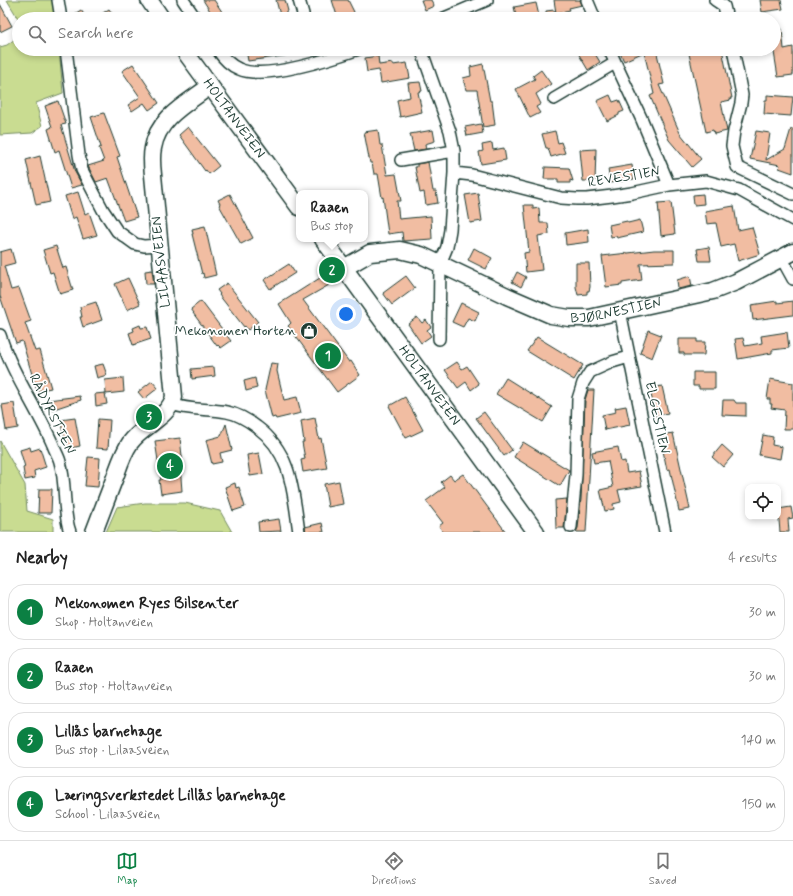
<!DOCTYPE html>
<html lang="en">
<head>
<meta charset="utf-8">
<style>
  body { margin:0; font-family:Mynerve,sans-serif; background:#f2f2f2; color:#222 }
  .controls { position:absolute; right:12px; bottom:12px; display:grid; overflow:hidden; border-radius:8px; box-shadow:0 2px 6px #0003 }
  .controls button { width:36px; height:36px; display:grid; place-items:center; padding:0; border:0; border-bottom:1px solid #e0e0e0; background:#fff; color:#222; font:20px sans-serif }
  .you { position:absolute; left:346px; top:314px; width:14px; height:14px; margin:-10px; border:3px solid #fff; border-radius:50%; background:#1a73e8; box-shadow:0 0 0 6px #1a73e833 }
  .badge { display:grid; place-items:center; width:26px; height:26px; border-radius:50%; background:#0b8043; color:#fff; font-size:13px; font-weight:700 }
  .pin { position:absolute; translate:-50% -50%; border:2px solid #fff; box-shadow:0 1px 4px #0006 }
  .popup { position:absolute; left:296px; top:190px; width:72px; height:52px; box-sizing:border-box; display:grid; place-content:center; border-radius:8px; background:#fff; filter:drop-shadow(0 1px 3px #0005); font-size:13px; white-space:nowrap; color:#767676 }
  .popup b { font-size:15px; color:#222 }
  .popup::after { content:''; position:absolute; left:50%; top:100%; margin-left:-8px; border:8px solid transparent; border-top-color:#fff }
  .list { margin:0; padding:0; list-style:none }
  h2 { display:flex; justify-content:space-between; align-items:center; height:52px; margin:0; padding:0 16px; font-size:17px }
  h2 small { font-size:13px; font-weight:400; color:#767676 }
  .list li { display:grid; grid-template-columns:26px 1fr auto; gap:12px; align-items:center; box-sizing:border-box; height:56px; margin:0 8px 8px; padding:0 8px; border:1px solid #e0e0e0; border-radius:16px }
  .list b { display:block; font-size:15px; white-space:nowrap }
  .list p { margin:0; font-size:13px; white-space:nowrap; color:#767676 }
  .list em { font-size:13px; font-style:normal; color:#767676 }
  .icon { flex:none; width:22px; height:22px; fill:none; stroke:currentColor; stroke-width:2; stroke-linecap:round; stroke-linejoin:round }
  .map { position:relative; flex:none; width:793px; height:532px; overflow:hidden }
  .search { position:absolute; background:#fff; box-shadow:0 2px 6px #0003; left:12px; right:12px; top:12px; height:44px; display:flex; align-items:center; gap:10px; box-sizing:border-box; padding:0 14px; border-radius:22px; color:#767676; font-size:15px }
  .sheet { height:308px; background:#fff }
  nav { display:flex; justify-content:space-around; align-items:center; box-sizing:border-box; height:56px; border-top:1px solid #e0e0e0; background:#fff; font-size:11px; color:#767676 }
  nav a { display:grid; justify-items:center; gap:2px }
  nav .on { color:#0b8043 }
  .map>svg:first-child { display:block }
  .green { fill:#c9dc91; stroke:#748c62 }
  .building { fill:#f1bda2; stroke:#1f3d34 }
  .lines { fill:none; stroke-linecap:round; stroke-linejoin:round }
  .street-casing { stroke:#1f3d34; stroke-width:14 }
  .secondary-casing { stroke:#1f3d34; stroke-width:19 }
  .street { stroke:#fff; stroke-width:11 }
  .secondary { stroke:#fff; stroke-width:16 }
  .labels { text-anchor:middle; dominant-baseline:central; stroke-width:3.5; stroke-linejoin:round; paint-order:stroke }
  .street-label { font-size:14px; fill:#1f3d34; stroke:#fff }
  .poi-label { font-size:14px; fill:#1f3d34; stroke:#fff; text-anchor:end }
</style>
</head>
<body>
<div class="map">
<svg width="793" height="532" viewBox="0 0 793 532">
  <rect width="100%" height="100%" fill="#fff"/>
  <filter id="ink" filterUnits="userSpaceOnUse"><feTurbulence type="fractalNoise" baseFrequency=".025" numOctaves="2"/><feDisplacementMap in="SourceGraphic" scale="8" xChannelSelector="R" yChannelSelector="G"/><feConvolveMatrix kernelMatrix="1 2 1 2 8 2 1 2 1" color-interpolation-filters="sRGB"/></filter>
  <g filter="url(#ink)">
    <path class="green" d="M7 0H53L55 19 19 20Z
      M19 36V49H59L63 93 36 103 42 126 32 133 0 135V47L7 45Z
      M0 441 25 485 27 511 53 519V532H0Z
      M145 503H185L220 511 232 532H106L117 507Z"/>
    <path class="building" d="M203 0H214L227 19H215Z
      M276 0H285L288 11 286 12V19H281Z
      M332 0H348L354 12 353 14 354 19H338Z
      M421 0H431L434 6 425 10Z
      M554 0H580L582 5 569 8 570 10 556 13Z
      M760 0H781L783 9 762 12Z
      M536 3 539 16 524 19H517L514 7Z
      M0 4 12 26 0 32Z
      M109 9 116 19H94Z
      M81 10 87 19H68V18Z
      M554 10 555 19H546V11Z
      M782 29 784 49 793 47V75L778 77 774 52V30Z
      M246 49H297V54L248 61Z
      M584 49H592L600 62 588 70 578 53Z
      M618 49H656L664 84 659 85 680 133 701 159 692 167 669 140 650 96 654 94 644 52 624 61Z
      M688 49H722L732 98H730L731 100 721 102 727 131 714 134 713 130 706 132Z
      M378 56 379 65 393 63V65L407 63 410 78 381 83 379 70 367 72 365 58Z
      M133 64 159 103 149 110 144 103 132 111 128 105 140 97 122 71Z
      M483 64 490 101H492L495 125 483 127 477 90H466L463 78 471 76 470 67Z
      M541 70 551 84 536 94 541 104 536 107 540 113 530 118 516 89 535 79 533 76Z
      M420 82 422 91 418 92 422 112 400 117 397 100 410 97 408 83Z
      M610 95 613 102 619 100 624 111 619 113V115L607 121 597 101Z
      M767 95 793 97 791 116 764 114 765 100H767Z
      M58 101 66 124 61 125 75 172 82 185 71 188 59 150 55 152 48 129 52 127 45 106Z
      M104 113 120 156 117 157 137 217 124 221 108 178 96 182 88 166 104 161 99 148 101 147 91 117Z
      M481 124 483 133 467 136 465 127Z
      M188 127 219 166 209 174 206 170 205 171 179 135Z
      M791 129H793V173L779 168 780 165 750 159 756 131 770 133 766 160 785 149Z
      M378 130 380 145H382L387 175 396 174 401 201H397L399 219 431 216 432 239 403 241 402 232 388 234 383 197 382 198 378 174H374L372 163H370L369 158 364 132Z
      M433 130 435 141 425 144 426 149 414 151 410 134Z
      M555 131 558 143 561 142 565 153 551 157 548 148H546L542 134Z
      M492 143 493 150 504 148 506 160 481 164 479 152 483 151 482 145Z
      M596 149 595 181H583L580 150Z
      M40 156 50 202 36 205 26 160Z
      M428 162 433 191H436L438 203 426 205 424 192 420 193 415 167H417V164Z
      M632 165 634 179 610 183 608 169Z
      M545 167 569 168 573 181 570 180V183H558V179H544Z
      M78 192 85 214 89 212 97 235 83 239 76 217 72 219 65 196Z
      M478 193 482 221 470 223 465 195Z
      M230 194 253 238 241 244 219 205 220 204 218 200Z
      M703 194 704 204 694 205 693 195Z
      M671 202 675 234 661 236 658 203Z
      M524 205H533V209L539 208 540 223H548L549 234 538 236 542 270 526 272 524 253 529 252Z
      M734 206 738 230 752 227 760 254 738 261 734 244 721 247 716 223 707 224 705 211Z
      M640 220 643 232 617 238 616 236 611 237 609 225 627 221 628 223Z
      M205 226 216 275 204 278 203 273 202 274 192 234H193L192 229Z
      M588 229 589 242 566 245 565 233Z
      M56 246 63 268 66 267 73 290 60 294 53 272 50 273 43 250Z
      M709 247 711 261H699L697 249Z
      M474 248 492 258 486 269 468 260Z
      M11 249 15 263 4 266 11 290 19 288 31 321 25 323 35 351 40 350 51 388 37 391 22 341 16 343 0 296V252Z
      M654 250H674V263L640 264 642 280 622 283V285L606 287 602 256Z
      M576 263H589L590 287 589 291H587V294L578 295 576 287Z
      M289 264 295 273 270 289 264 280Z
      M152 270 154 284H146L145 271Z
      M517 272 526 277 521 287 512 282Z
      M323 276 329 285 303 300 349 362 351 361 360 375 337 392 288 326 291 323 279 304Z
      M406 276 415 288 392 305 383 293Z
      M690 276 692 286 678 289 677 280Z
      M128 278 140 304 127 310 115 284Z
      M227 283 258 322 248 330 245 326 244 327 219 295 220 294 217 290Z
      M201 301 231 341 221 348 218 345 217 346 193 313H194L191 309Z
      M777 301V303L793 301V315L753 320 751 305Z
      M96 302 102 320 83 327 80 317H82L80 307Z
      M461 303 479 312 475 321 468 318 463 327 452 322Z
      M417 317 422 323 426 320 431 327 427 330 431 336 421 343 408 324Z
      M140 325 141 328 147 327 151 339 133 345 129 333 134 331 133 328Z
      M648 330 661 335 652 358 640 353Z
      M787 332 789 348 772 350V353L738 359 735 339 743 338 745 346 762 343 761 336Z
      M537 337 583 365 574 380 527 351Z
      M679 339H697V342H705L704 355H684V353H679Z
      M457 362 462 369 467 366 479 384 471 390 466 382 458 388 445 370Z
      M271 363 278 364 277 371 284 400 297 397 301 413 276 419 275 417 272 418 265 390Z
      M103 364 107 375 97 378 94 366Z
      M214 367 215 376 192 379 191 369Z
      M693 372H715V389H699V386H693Z
      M123 378 124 392 106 394 105 380Z
      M255 378 257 388 246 391 244 381Z
      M506 378 552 407 543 422 496 394Z
      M770 379 793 383V429H784L785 410 771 408 772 404H770V399H767Z
      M152 381 158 388 144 399 138 392Z
      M662 386 668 413 655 416 650 388Z
      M588 390H594L586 532H576L578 528 581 499 585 400Z
      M105 393 107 404 96 406 95 394Z
      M80 396 81 400 51 410 48 400Z
      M405 397 423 430 406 438 389 406Z
      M723 400H734L736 403H746V416L722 415Z
      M14 403 18 428 6 430 2 405Z
      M626 406 630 425 605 430 602 415 616 412 615 408Z
      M484 412 512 450 504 456 476 418Z
      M75 418 80 446 67 449 60 420Z
      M315 418 319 439 321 438 327 468 303 472 301 460 305 459 302 442H304L301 421Z
      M98 419 110 420 108 449 96 448Z
      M226 424 232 450 220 453 222 462 212 464 206 440 221 436Z
      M673 433 690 509 679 511 670 469 667 470 661 441H664L663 435Z
      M763 435 773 437 772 445 782 447 780 459 759 455Z
      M180 438 183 465H180L182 491 161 494 159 480H161L155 441Z
      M523 442 569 470 560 486 514 457Z
      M722 445 733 455 723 467 712 457Z
      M30 447 31 451 40 448 46 467 34 471 35 478 25 480 23 468 25 467 20 450Z
      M618 447 621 462 625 461 627 473 639 471 642 486 618 490 621 502 613 504 614 509 605 511 600 490 613 487 608 461 594 463 592 452Z
      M259 453 263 474 250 476 247 455Z
      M88 457 100 458 98 487 85 486Z
      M463 474 506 532H443L439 526 443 523 426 501 445 487 441 482 450 475 454 480Z
      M339 481 343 504 328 507 324 484Z
      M235 483 236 488 239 487 245 507 233 511 225 487Z
      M39 489H52L51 513H38Z
      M567 499 564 528H556L555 500Z
      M791 507 793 518 788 519 789 532H780L778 509Z
      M279 519 281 531 259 532 258 522Z
      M322 523 324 532H306L305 527Z"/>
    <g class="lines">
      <defs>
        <path id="street" d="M58 0 61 19
          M183 0 196 19
          M299 0 303 14
          M587 0 595 19
          M715 0 724 6 727 19
          M442 19 487 0
          M66 49 79 155 82 170 103 210 117 231 135 244 144 246 159 245
          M217 49C223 58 229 65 239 69 265 81 333 58 359 49
          M421 49 450 131 454 151V173L450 230 447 247 440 264 439 339
          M609 49 642 120 669 185
          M733 49 742 95 741 103 734 131 732 146 737 167 793 194
          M554 99 615 63
          M401 160 454 151
          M454 173 472 175 561 198 577 199H587L612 196 632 193 669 185 706 181 739 190 793 220
          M782 259 793 279
          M620 311 665 532
          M0 335C12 374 37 408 53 445 55 451 59 457 60 462 67 485 62 510 70 532
          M172 404C189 411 208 408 227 412 237 414 248 420 257 427 292 453 293 492 299 532
          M571 527 576 475 578 399 583 383 590 372 612 362 629 357"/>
        <g id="secondary">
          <path d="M149 0 162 19"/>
          <path id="s1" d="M183 49 299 207"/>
          <path id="s2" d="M323 239 536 532"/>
          <path id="s3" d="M344 268 370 253 400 250 421 255 507 296 551 315 569 318H589L713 291 736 282 793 252"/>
          <path d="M94 532C101 514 108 495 115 477 119 466 123 453 130 443 142 426 168 418 174 397L153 175C152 166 151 157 153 148 158 117 188 103 210 86"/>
        </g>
      </defs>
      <use href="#street" class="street-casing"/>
      <use href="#secondary" class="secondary-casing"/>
      <use href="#street" class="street"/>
      <use href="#secondary" class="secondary"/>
    </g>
  </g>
  <defs>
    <symbol id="shop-disc" viewBox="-11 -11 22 22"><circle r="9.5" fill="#1f3d34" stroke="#fff"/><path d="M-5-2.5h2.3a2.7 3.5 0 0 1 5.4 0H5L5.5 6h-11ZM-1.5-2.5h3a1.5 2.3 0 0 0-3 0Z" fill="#fff"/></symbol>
  </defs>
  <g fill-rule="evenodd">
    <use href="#shop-disc" x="299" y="321" width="20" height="20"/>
  </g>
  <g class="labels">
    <g class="street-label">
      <text stroke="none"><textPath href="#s1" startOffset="86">HOLTANVEIEN</textPath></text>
      <text transform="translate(624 177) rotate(-9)">REVESTIEN</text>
      <text transform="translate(161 262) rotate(-96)">LILAASVEIEN</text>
      <text stroke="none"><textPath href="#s3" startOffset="291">BJØRNESTIEN</textPath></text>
      <text stroke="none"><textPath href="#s2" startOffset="181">HOLTANVEIEN</textPath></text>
      <text transform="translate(52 414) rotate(64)">RÅDYRSTIEN</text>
      <text transform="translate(657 418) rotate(78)">ELGESTIEN</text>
    </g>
    <g class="poi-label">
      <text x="296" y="331">Mekonomen Horten</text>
    </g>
  </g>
</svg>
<div class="controls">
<button><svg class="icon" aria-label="locate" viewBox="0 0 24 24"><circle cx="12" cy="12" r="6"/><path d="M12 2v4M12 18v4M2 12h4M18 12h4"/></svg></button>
</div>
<div class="you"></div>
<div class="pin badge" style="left:328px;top:356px">1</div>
<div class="pin badge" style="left:332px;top:270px">2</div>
<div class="popup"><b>Raaen</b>Bus stop</div>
<div class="pin badge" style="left:149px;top:417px">3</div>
<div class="pin badge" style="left:170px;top:466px">4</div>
<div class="search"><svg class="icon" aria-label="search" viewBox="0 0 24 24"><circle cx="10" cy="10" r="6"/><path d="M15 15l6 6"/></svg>Search here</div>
</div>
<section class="sheet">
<h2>Nearby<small>4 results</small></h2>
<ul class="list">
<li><span class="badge">1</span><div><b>Mekonomen Ryes Bilsenter</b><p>Shop · Holtanveien</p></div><em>30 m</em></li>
<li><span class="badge">2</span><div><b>Raaen</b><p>Bus stop · Holtanveien</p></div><em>30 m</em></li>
<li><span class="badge">3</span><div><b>Lillås barnehage</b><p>Bus stop · Lilaasveien</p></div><em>140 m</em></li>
<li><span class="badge">4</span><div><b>Læringsverkstedet Lillås barnehage</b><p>School · Lilaasveien</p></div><em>150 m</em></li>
</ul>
</section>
<nav>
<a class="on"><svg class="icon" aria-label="map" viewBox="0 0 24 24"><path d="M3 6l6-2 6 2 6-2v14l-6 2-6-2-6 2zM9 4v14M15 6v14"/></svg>Map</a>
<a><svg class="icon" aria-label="directions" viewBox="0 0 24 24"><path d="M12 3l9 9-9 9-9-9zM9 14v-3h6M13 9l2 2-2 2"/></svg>Directions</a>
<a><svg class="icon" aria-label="saved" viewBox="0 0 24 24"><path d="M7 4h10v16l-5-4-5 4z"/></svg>Saved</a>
</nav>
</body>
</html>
